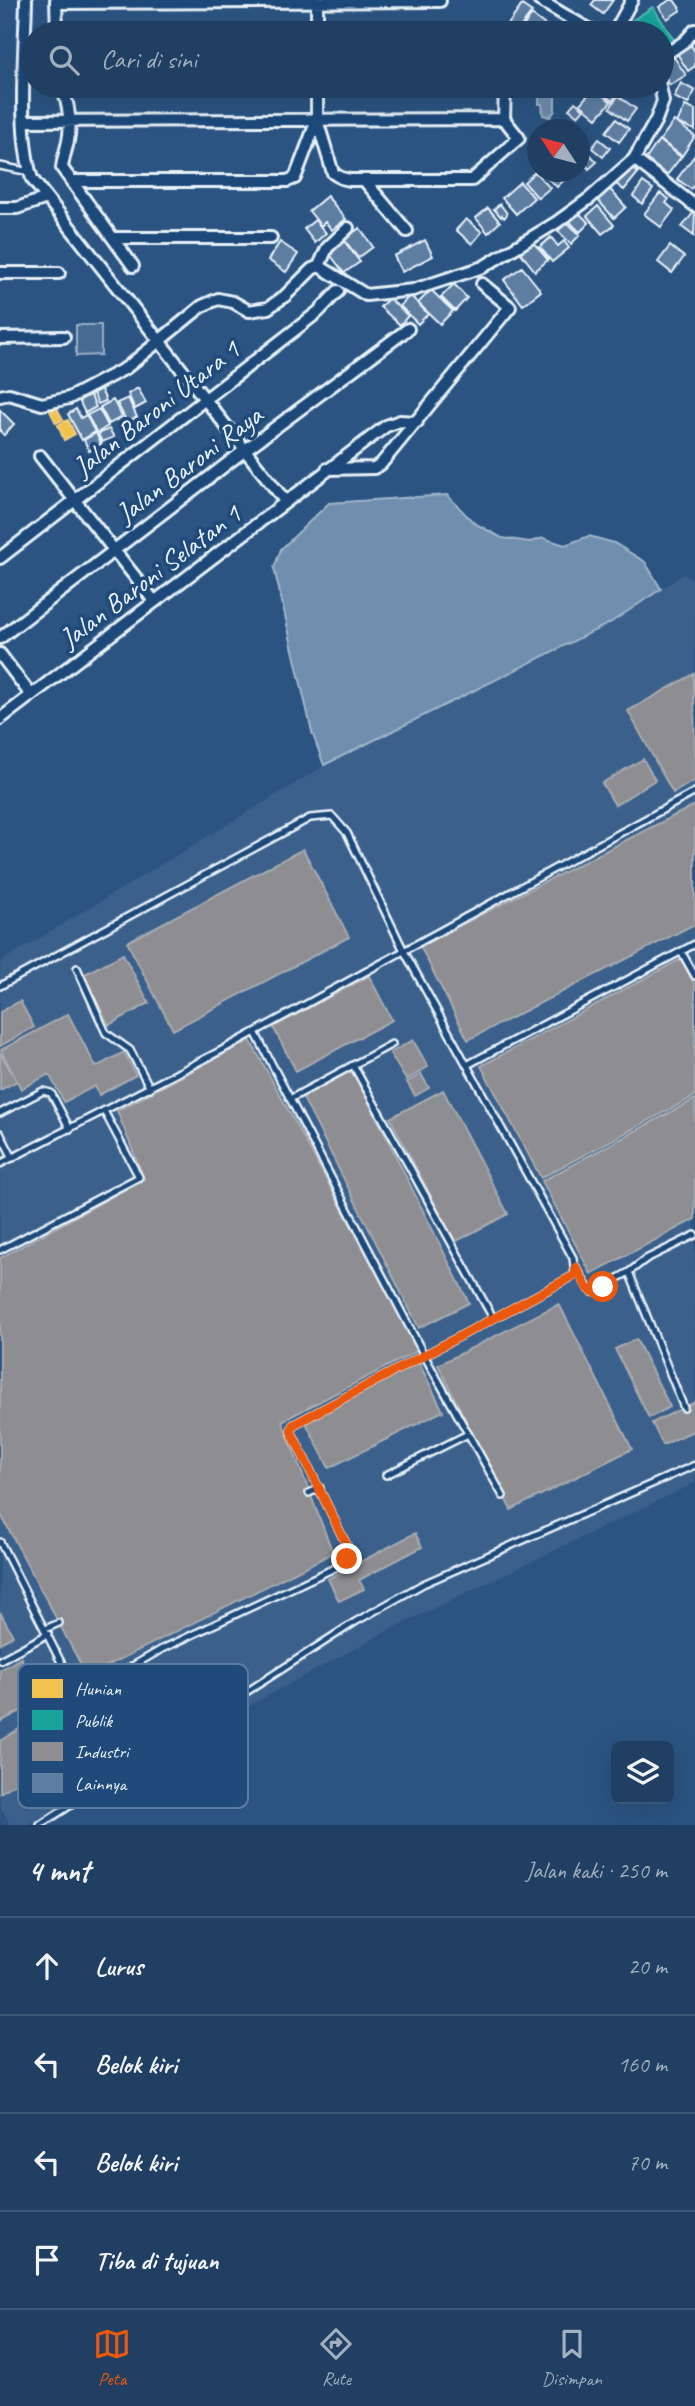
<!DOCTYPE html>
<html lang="id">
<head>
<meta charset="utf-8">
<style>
  body { margin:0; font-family:Caveat,sans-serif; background:#2d4a6b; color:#f1f3f6 }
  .controls { position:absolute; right:21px; bottom:21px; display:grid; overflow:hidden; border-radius:10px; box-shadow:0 7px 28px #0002 }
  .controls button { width:63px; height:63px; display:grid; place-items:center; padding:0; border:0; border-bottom:2px solid #3d5877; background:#203f62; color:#f1f3f6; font:35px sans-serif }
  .compass { position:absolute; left:527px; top:119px; width:63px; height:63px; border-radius:50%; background:#203f62; box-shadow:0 7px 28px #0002; rotate:306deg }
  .stop { position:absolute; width:21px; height:21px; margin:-16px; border:5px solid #ea580c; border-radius:50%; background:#fff }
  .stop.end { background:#ea580c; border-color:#fff; box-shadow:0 2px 7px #0008 }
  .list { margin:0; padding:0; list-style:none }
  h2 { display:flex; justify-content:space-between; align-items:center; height:91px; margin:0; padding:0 28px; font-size:30px }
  h2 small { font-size:23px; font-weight:400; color:#a2afbe }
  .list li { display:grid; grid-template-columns:46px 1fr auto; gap:21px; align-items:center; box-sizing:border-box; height:98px; padding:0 28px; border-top:2px solid #3d5877 }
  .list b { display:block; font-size:26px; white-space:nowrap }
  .list em { font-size:23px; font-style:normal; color:#a2afbe }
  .icon { flex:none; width:38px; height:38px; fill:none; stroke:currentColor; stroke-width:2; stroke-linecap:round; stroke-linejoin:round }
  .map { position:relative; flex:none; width:695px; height:1825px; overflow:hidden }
  .search { position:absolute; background:#203f62; box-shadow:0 7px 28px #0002; left:21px; right:21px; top:21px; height:77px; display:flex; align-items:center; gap:18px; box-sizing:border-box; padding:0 24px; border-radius:38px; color:#a2afbe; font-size:26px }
  .sheet { height:483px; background:#203f62 }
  nav { display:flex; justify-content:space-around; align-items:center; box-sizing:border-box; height:98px; border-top:2px solid #3d5877; background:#203f62; font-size:19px; color:#a2afbe }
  nav a { display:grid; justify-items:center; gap:4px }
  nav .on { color:#ea580c }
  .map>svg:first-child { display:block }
  .built { fill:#3a608b }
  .green { fill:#476b93; stroke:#98aec6; stroke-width:2 }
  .water { fill:#708ead; stroke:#a0b6cb; stroke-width:2 }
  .homes { fill:#f2c14e; stroke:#efcf81; stroke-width:2 }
  .public { fill:#17a398; stroke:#56bab5; stroke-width:2 }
  .industry { fill:#8d8d92; stroke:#a8abb1; stroke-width:2 }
  .building { fill:#5d7da1; stroke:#e8f1f8; stroke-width:2 }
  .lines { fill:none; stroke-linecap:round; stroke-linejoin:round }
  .lane-casing { stroke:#e8f1f8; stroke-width:10 }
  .street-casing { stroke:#e8f1f8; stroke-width:16 }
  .lane { stroke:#1f4a7a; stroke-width:5 }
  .street { stroke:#1f4a7a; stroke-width:10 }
  .route { stroke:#ea580c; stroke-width:9 }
  .labels { text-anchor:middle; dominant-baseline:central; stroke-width:7; stroke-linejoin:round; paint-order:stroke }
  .street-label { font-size:28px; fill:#e8f1f8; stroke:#1f4a7a }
  .key { fill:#1f4a7a; stroke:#5b7ca0; stroke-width:2 }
  .key-label { font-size:19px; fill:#e8f1f8 }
</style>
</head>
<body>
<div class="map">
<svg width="695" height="1825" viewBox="0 0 695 1825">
  <rect width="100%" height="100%" fill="#2b5482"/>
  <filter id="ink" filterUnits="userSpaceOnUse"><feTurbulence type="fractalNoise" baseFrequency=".0143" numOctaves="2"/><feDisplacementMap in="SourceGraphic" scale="14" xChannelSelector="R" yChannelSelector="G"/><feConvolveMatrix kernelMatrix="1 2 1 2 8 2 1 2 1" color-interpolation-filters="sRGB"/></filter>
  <g filter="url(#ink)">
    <path class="built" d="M684 574 695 580V1483L391 1629 29 1825H10L0 1806V962L324 766 610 623Z"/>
    <path class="green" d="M76 325H101V355L76 356Z"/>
    <path class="water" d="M539 86H555V111L550 117 543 115 542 104H539Z
      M447 495 474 523 502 538 530 542 543 538 565 545 589 536 614 543 645 562 661 589 610 623 324 765 312 732 274 568 281 549 329 503Z"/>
    <path class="homes" d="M57 408 63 420 56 423 50 411Z
      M68 420 75 434 64 440 58 425Z"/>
    <path class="public" d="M653 7 674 40 662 48V33H631L625 25Z"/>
    <path class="industry" d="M694 674 695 780 673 793 628 711Z
      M643 759 655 780 615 805 602 783Z
      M695 805V924L468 1040 420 946Z
      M303 849 349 937 173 1030 127 942Z
      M123 954 149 1003 109 1025 83 975Z
      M681 959 695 985V1096L541 1178 481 1066Z
      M369 976 392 1020 296 1071 273 1027Z
      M20 1001 34 1027 0 1046V1012Z
      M68 1014 96 1067 124 1052 136 1075 99 1095 95 1086 64 1102 49 1074 21 1089 1 1050Z
      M250 1040 419 1350 282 1421 333 1553 87 1676 0 1513V1258L144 1179 117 1111Z
      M413 1040 428 1067 406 1080 390 1053Z
      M0 1053 17 1081 0 1090Z
      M353 1070 469 1303 419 1328 302 1096Z
      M421 1074 429 1088 415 1096 407 1082Z
      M443 1090 508 1214 455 1242 390 1118Z
      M695 1099V1219L591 1274 542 1181Z
      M559 1304 632 1449 511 1510 438 1365Z
      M636 1339 670 1407 649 1418 615 1349Z
      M418 1361 443 1411 329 1468 304 1419Z
      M695 1402V1430L663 1445 652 1423Z
      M415 1533 422 1547 359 1580 364 1589 339 1601 328 1579Z
      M0 1612 13 1636 0 1643Z
      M21 1658 43 1699 0 1722V1670Z
      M30 1722 53 1760 0 1793V1741Z"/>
    <path class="building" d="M595 0H613L603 14 591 5Z
      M670 0H674L681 10 667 19 659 7Z
      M522 5 532 12 516 33 507 26Z
      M532 15 549 28 545 33H518Z
      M690 43 695 52V66L688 71 676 52Z
      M674 57 686 75 670 85 662 72V65Z
      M681 83 695 91 688 104 674 97Z
      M598 86H609L618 94 612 101 596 87Z
      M594 88 611 102 597 118 580 104Z
      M618 96 636 109 627 121 610 108Z
      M575 102 584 109 578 116 569 109Z
      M685 106 695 110V130L677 123Z
      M616 119 629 129 619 142 606 132Z
      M674 121 695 136 682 156 660 140Z
      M599 139 610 148 603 157 592 148Z
      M659 140 681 157 667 175 646 159Z
      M588 152 597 162 589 169 580 159Z
      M695 155V184L691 189 677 179Z
      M628 166 638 173 624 190 615 183Z
      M535 172 550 188 538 198 524 182Z
      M544 172H562L567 177 557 187 542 173Z
      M520 182 534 198 516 214 502 198Z
      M643 182 653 189 642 204 633 196Z
      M607 186 626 207 614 218 595 197Z
      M660 193 669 199 666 203 674 210 661 227 644 214Z
      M327 196 346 219 332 230 325 222 321 226 309 211Z
      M500 204 506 212 507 215 504 218 502 215 501 217 494 209Z
      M598 206 614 225 602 234 587 216Z
      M488 208 500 222 488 233 476 218Z
      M694 212 695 213 694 236 682 227Z
      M579 213 589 223 580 232 570 222Z
      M466 219 482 232 472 244 456 230Z
      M315 220 326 233 315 243 304 229Z
      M567 222 580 235 571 244 558 231Z
      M360 228 373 247 358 258 344 239Z
      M551 237 558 246 564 241 569 248 552 262 540 247Z
      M425 240 433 256 402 272 394 256Z
      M344 241 360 262 344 273 329 253Z
      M280 242 298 254 286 272 268 260Z
      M533 242 548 260 535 271 520 252Z
      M670 246 684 257 672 273 658 262Z
      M522 267 541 291 523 305 504 280Z
      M454 284 467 298 455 311 441 297Z
      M431 290 453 311 440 324 418 303Z
      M410 295 428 314 418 324 400 306Z
      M389 298 408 316 400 325 380 307Z
      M99 385 106 401 98 404 91 389Z
      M138 388 146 403 135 409 128 394Z
      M89 392 96 407 85 413 78 398Z
      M128 398 137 417 127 422 117 403Z
      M113 400 122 417 109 424 100 407Z
      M76 409 81 418 86 415 95 432 82 440 68 414Z
      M99 409 108 426 97 433 87 415Z
      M0 410 14 424 4 435 0 431Z
      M109 429 114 437 102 442 98 434Z
      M96 433 101 444 89 451 84 440Z"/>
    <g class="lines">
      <defs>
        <path id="lane" d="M0 166 30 172
          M681 951 695 976
          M77 968 106 1033 130 1050 150 1088
          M0 986 310 818 332 816 347 833 404 951 573 1258 575 1275 293 1425 291 1431 349 1550 347 1559 343 1564 162 1649 81 1696 69 1678 0 1542
          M255 1032 424 1355 503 1496
          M353 1065 493 1318
          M467 1065 695 944
          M290 1099 392 1044
          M0 1113 43 1091 51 1093 70 1129
          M0 1133 13 1158
          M0 1164 222 1050 695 792
          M0 1250 139 1177 104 1111
          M576 1267 588 1288 593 1292 629 1272
          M684 1408 629 1272 646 1259 695 1235
          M386 1475 468 1434
          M309 1493 320 1488
          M45 1629 59 1623
          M0 1660 48 1634
          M35 1726 45 1716 81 1696
          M40 1825 355 1622 423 1584 695 1465"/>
        <path id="street" d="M26 0C25 52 17 131 32 179L285 501
          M56 0 57 33
          M539 0 595 33
          M56 3 440 1
          M317 33V0
          M614 33 632 0
          M662 57 685 41 695 30
          M62 86C68 103 72 122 68 141 66 151 63 158 62 168L133 266
          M317 86V120L333 173 341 178 350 180H472L519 138 504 119 505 86
          M24 121 504 119
          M634 159 695 206
          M364 180 407 231
          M71 181H287L295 178 317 120
          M0 208H17L47 198
          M113 238H271
          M319 266 327 248 348 228
          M0 273H59
          M0 338 64 337
          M0 396 9 394 42 404 69 398 126 368 202 306 218 299 233 302 249 311 268 308 285 296 312 269 319 266 366 295 413 290 483 267 557 222 590 198 634 159 656 120 663 101 660 86
          M40 456 154 601
          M327 469 374 468 381 464 510 307 482 284
          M0 558 318 312 338 291
          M0 638 245 450 408 329
          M0 654 31 695
          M0 719 386 426 400 421 417 422"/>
      </defs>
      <use href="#lane" class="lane-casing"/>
      <use href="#street" class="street-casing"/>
      <use href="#lane" class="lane"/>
      <use href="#street" class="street"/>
    </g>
  </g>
  <g class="lines" filter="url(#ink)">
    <path class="route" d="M347 1559 349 1550 291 1431 293 1425 575 1275 576 1267 587 1288 593 1292 603 1287"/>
  </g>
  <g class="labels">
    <g class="street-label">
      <text transform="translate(156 408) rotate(-38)">Jalan Baroni Utara 1</text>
      <text transform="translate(189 464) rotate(-37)">Jalan Baroni Raya</text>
      <text transform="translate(150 576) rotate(-37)">Jalan Baroni Selatan 1</text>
    </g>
  </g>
  <rect x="18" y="1664" width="230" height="144" rx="10" class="key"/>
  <rect x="32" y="1679" width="31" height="19" fill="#f2c14e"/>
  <rect x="32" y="1710" width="31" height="20" fill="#17a398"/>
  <rect x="32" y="1742" width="31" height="19" fill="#8d8d92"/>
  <rect x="32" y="1773" width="31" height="20" fill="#5d7da1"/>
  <g class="key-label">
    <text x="75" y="1695">Hunian</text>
    <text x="75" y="1727">Publik</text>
    <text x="75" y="1758">Industri</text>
    <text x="75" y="1790">Lainnya</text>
  </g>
</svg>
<div class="controls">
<button><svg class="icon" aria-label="layers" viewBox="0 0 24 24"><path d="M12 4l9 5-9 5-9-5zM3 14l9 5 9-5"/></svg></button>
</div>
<svg class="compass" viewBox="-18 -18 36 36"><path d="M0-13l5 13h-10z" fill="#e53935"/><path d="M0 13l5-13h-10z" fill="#a2afbe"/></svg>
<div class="stop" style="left:603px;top:1287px"></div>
<div class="stop end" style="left:347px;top:1559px"></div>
<div class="search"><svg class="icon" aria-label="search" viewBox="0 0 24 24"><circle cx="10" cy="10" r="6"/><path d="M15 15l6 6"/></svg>Cari di sini</div>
</div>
<section class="sheet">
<h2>4 mnt<small>Jalan kaki · 250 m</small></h2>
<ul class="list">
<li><svg class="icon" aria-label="ahead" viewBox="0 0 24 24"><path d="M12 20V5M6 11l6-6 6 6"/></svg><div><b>Lurus</b></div><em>20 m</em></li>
<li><svg class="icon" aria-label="left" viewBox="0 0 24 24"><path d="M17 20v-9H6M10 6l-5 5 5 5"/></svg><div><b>Belok kiri</b></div><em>160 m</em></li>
<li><svg class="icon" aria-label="left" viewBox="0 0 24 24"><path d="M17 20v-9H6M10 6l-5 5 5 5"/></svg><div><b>Belok kiri</b></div><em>70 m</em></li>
<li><svg class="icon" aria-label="arrive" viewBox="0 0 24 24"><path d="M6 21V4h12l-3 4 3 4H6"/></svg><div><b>Tiba di tujuan</b></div></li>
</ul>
</section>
<nav>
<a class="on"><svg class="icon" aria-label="map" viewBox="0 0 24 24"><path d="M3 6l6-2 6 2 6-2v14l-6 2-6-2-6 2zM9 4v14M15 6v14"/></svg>Peta</a>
<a><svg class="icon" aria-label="directions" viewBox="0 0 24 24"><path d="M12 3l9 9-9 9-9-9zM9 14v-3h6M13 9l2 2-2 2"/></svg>Rute</a>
<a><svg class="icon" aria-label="saved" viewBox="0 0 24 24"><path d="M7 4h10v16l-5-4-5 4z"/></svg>Disimpan</a>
</nav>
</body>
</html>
